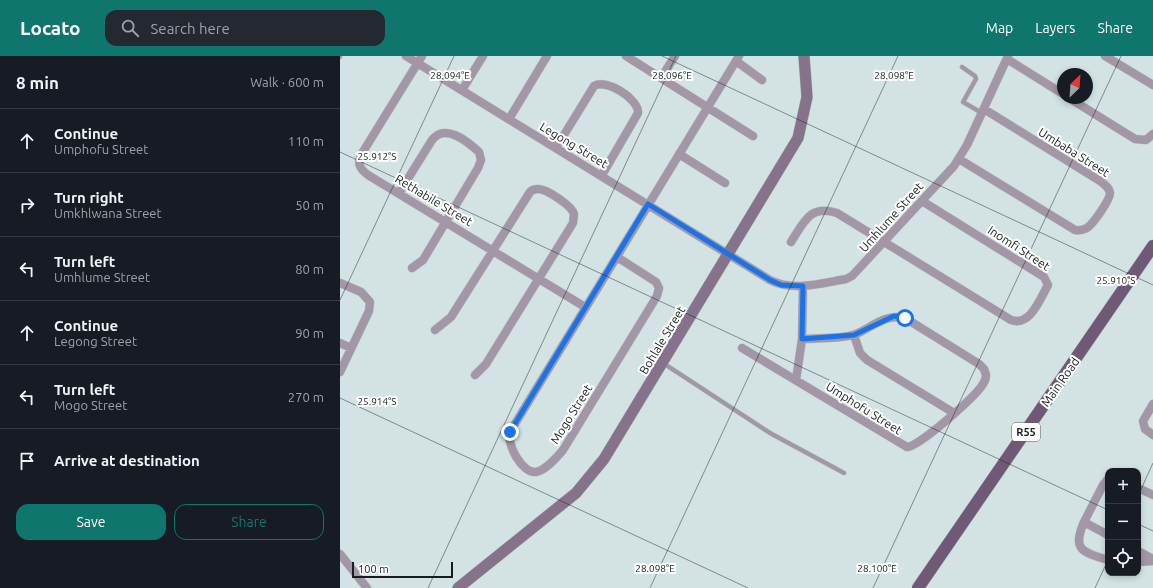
<!DOCTYPE html>
<html lang="en">
<head>
<meta charset="utf-8">
<style>
  body { margin:0; font-family:Ubuntu,sans-serif; background:#242831; color:#f1f3f6 }
  .controls { position:absolute; right:12px; bottom:12px; display:grid; overflow:hidden; border-radius:8px; box-shadow:0 2px 6px #0003 }
  .controls button { width:36px; height:36px; display:grid; place-items:center; padding:0; border:0; border-bottom:1px solid #363941; background:#171b24; color:#f1f3f6; font:20px sans-serif }
  .compass { position:absolute; left:717px; top:12px; width:36px; height:36px; border-radius:50%; background:#171b24; box-shadow:0 2px 6px #0003; rotate:25deg }
  .scale { position:absolute; left:12px; bottom:10px; width:101px; box-sizing:border-box; padding-left:4px; border:2px solid #171d1d; border-top:0; font-size:11px; line-height:14px; white-space:nowrap; color:#171d1d; -webkit-text-stroke:3px #fff; paint-order:stroke }
  .stop { position:absolute; width:12px; height:12px; margin:-9px; border:3px solid #1a73e8; border-radius:50%; background:#fff }
  .stop.end { background:#1a73e8; border-color:#fff; box-shadow:0 1px 4px #0008 }
  .list { margin:0; padding:0; list-style:none }
  h2 { display:flex; justify-content:space-between; align-items:center; height:52px; margin:0; padding:0 16px; font-size:17px }
  h2 small { font-size:13px; font-weight:400; color:#9ea1a6 }
  .list li { display:grid; grid-template-columns:26px 1fr auto; gap:12px; align-items:center; box-sizing:border-box; height:64px; padding:0 16px; border-top:1px solid #363941 }
  .list b { display:block; font-size:15px; white-space:nowrap }
  .list p { margin:0; font-size:13px; white-space:nowrap; color:#9ea1a6 }
  .list em { font-size:13px; font-style:normal; color:#9ea1a6 }
  .actions { display:flex; gap:8px; padding:12px 16px }
  .actions a { flex:1; padding:9px 0; border:1px solid #0f766e; border-radius:12px; text-align:center; font-size:14px; color:#0f766e }
  .actions .main { background:#0f766e; color:#fff }
  .icon { flex:none; width:22px; height:22px; fill:none; stroke:currentColor; stroke-width:2; stroke-linecap:round; stroke-linejoin:round }
  .map { position:relative; flex:none; width:813px; height:532px; overflow:hidden }
  header { display:flex; align-items:center; gap:24px; box-sizing:border-box; height:56px; padding:0 20px; background:#0f766e; color:#fff }
  header strong { font-size:19px }
  nav { display:flex; gap:22px; margin-inline-start:auto; font-size:14px }
  .search { width:280px; height:36px; background:#242831; display:flex; align-items:center; gap:10px; box-sizing:border-box; padding:0 14px; border-radius:12px; color:#9ea1a6; font-size:15px }
  main { display:flex }
  aside { flex:1; background:#171b24 }
  .map>svg:first-child { display:block }
  .lines { fill:none; stroke-linecap:round; stroke-linejoin:round }
  .lane-casing { stroke:#b1bfc0; stroke-width:5 }
  .street-casing { stroke:#b1bfc0; stroke-width:9 }
  .secondary-casing { stroke:#b1bfc0; stroke-width:12 }
  .primary-casing { stroke:#b1bfc0; stroke-width:13 }
  .lane { stroke:#a396a6; stroke-width:4 }
  .street { stroke:#a396a6; stroke-width:8 }
  .secondary { stroke:#86728a; stroke-width:11 }
  .primary { stroke:#705976; stroke-width:12 }
  .route { stroke:#1a73e8; stroke-width:5 }
  .ticks { fill:none; stroke:#171d1d; stroke-width:1; stroke-opacity:0.45 }
  .labels { text-anchor:middle; dominant-baseline:central; stroke-width:4; stroke-linejoin:round; paint-order:stroke }
  .shield { fill:#fff; stroke:#5d6161; stroke-width:1 }
  .shield-label { font-size:11px; font-weight:bold; fill:#171d1d }
  .street-label { font-size:12px; fill:#171d1d; stroke:#fff }
  .ticks-label { font-size:10px; text-anchor:middle; fill:#171d1d; stroke:#fff; stroke-width:4; stroke-linejoin:round; paint-order:stroke }
</style>
</head>
<body>
<header>
<strong>Locato</strong>
<div class="search"><svg class="icon" aria-label="search" viewBox="0 0 24 24"><circle cx="10" cy="10" r="6"/><path d="M15 15l6 6"/></svg>Search here</div>
<nav><a>Map</a><a>Layers</a><a>Share</a></nav>
</header>
<main>
<aside>
<h2>8 min<small>Walk · 600 m</small></h2>
<ul class="list">
<li><svg class="icon" aria-label="ahead" viewBox="0 0 24 24"><path d="M12 20V5M6 11l6-6 6 6"/></svg><div><b>Continue</b><p>Umphofu Street</p></div><em>110 m</em></li>
<li><svg class="icon" aria-label="right" viewBox="0 0 24 24"><path d="M7 20v-9h11M14 6l5 5-5 5"/></svg><div><b>Turn right</b><p>Umkhlwana Street</p></div><em>50 m</em></li>
<li><svg class="icon" aria-label="left" viewBox="0 0 24 24"><path d="M17 20v-9H6M10 6l-5 5 5 5"/></svg><div><b>Turn left</b><p>Umhlume Street</p></div><em>80 m</em></li>
<li><svg class="icon" aria-label="ahead" viewBox="0 0 24 24"><path d="M12 20V5M6 11l6-6 6 6"/></svg><div><b>Continue</b><p>Legong Street</p></div><em>90 m</em></li>
<li><svg class="icon" aria-label="left" viewBox="0 0 24 24"><path d="M17 20v-9H6M10 6l-5 5 5 5"/></svg><div><b>Turn left</b><p>Mogo Street</p></div><em>270 m</em></li>
<li><svg class="icon" aria-label="arrive" viewBox="0 0 24 24"><path d="M6 21V4h12l-3 4 3 4H6"/></svg><div><b>Arrive at destination</b></div></li>
</ul>
<div class="actions"><a class="main">Save</a><a>Share</a></div>
</aside>
<div class="map">
<svg width="813" height="532" viewBox="0 0 813 532">
  <rect width="100%" height="100%" fill="#d3e3e4"/>
  <g class="lines">
    <defs>
      <path id="lane" d="M0 1V0
        M622 11 635 20 636 23 623 46 642 57
        M323 307 430 377 504 417"/>
      <path id="street" d="M66 0 430 224C453 236 482 227 506 223L512 220 614 110 627 89 668 0
        M82 0 21 99C17 108 20 113 28 119L245 251
        M286 0 413 80
        M765 0 813 29
        M667 3 723 38
        M396 5 422 24
        M321 22 335 0
        M122 34 143 0
        M729 42 795 83 806 84 813 78
        M169 63 207 0
        M216 92 254 30C266 22 299 43 298 57L262 119
        M339 98 385 127
        M619 103 735 174C740 175 743 174 747 172 753 168 770 144 770 137 769 131 765 129 760 125L644 53
        M59 137 92 84C105 67 127 85 139 96L141 104 138 112 83 204 72 212
        M451 186C464 166 470 148 497 157L671 264C690 271 700 243 708 229L704 221 582 145
        M277 201 316 226 319 232 317 240 223 394C217 401 206 414 196 416 182 418 166 387 170 376L399 0
        M0 227 21 236 30 246 29 255 0 316
        M95 274 111 261 190 136C192 134 195 133 198 133 207 133 232 150 234 158L233 167 146 308 135 319
        M514 279 520 297 527 304 614 357
        M0 287 11 292
        M402 292 567 391C579 391 636 340 643 328 645 325 646 322 646 319L644 313 639 308 565 262C547 257 532 271 516 278 504 283 476 282 462 283
        M456 324 462 283 463 230
        M813 348 803 365 805 373 813 379
        M768 423 763 429 744 466 768 479
        M798 432 813 439
        M744 466C732 494 742 496 768 504
        M798 495 813 503
        M0 498 27 532
        M798 506 813 505"/>
      <path id="secondary" d="M118 532 236 437 264 403 458 82 467 41 464 0"/>
      <path id="primary" d="M578 532 813 190"/>
    </defs>
    <use href="#lane" class="lane-casing"/>
    <use href="#street" class="street-casing"/>
    <use href="#secondary" class="secondary-casing"/>
    <use href="#primary" class="primary-casing"/>
    <use href="#lane" class="lane"/>
    <use href="#street" class="street"/>
    <use href="#secondary" class="secondary"/>
    <use href="#primary" class="primary"/>
  </g>
  <g class="lines">
    <path class="route" d="M170 376 308 148 430 224 441 229 463 230 462 283 514 279 554 260 565 262"/>
  </g>
  <path class="ticks" d="M322 0 813 229M0 96 768 454M0 244 114 0M0 342 408 532M798 440 813 407M798 468 813 475M88 532 336 0M310 532 558 0M533 532 781 0M755 532 768 504"/>
  <g class="labels">
    <rect class="shield" x="672" y="367" width="28" height="18" rx="3"/>
    <g class="shield-label">
      <text x="686" y="376">R55</text>
    </g>
    <g class="street-label">
      <text transform="translate(234 89) rotate(31)">Legong Street</text>
      <text transform="translate(734 96) rotate(32)">Umbaba Street</text>
      <text transform="translate(94 144) rotate(31)">Rethabile Street</text>
      <text transform="translate(551 161) rotate(-48)">Umhlume Street</text>
      <text transform="translate(679 192) rotate(33)">Inomfi Street</text>
      <text transform="translate(322 284) rotate(-59)">Bohlale Street</text>
      <text transform="translate(720 326) rotate(-55)">Main Road</text>
      <text transform="translate(524 352) rotate(32)">Umphofu Street</text>
      <text transform="translate(231 358) rotate(-58)">Mogo Street</text>
    </g>
  </g>
  <g class="ticks-label">
    <text x="110" y="23">28.094°E</text>
    <text x="332" y="23">28.096°E</text>
    <text x="554" y="23">28.098°E</text>
    <text x="37" y="104">25.912°S</text>
    <text x="776" y="228">25.910°S</text>
    <text x="37" y="349">25.914°S</text>
    <text x="315" y="516">28.098°E</text>
    <text x="537" y="516">28.100°E</text>
  </g>
</svg>
<div class="controls">
<button>+</button>
<button>−</button>
<button><svg class="icon" aria-label="locate" viewBox="0 0 24 24"><circle cx="12" cy="12" r="6"/><path d="M12 2v4M12 18v4M2 12h4M18 12h4"/></svg></button>
</div>
<svg class="compass" viewBox="-18 -18 36 36"><path d="M0-13l5 13h-10z" fill="#e53935"/><path d="M0 13l5-13h-10z" fill="#9ea1a6"/></svg>
<div class="scale">100 m</div>
<div class="stop" style="left:565px;top:262px"></div>
<div class="stop end" style="left:170px;top:376px"></div>
</div>
</main>
</body>
</html>
